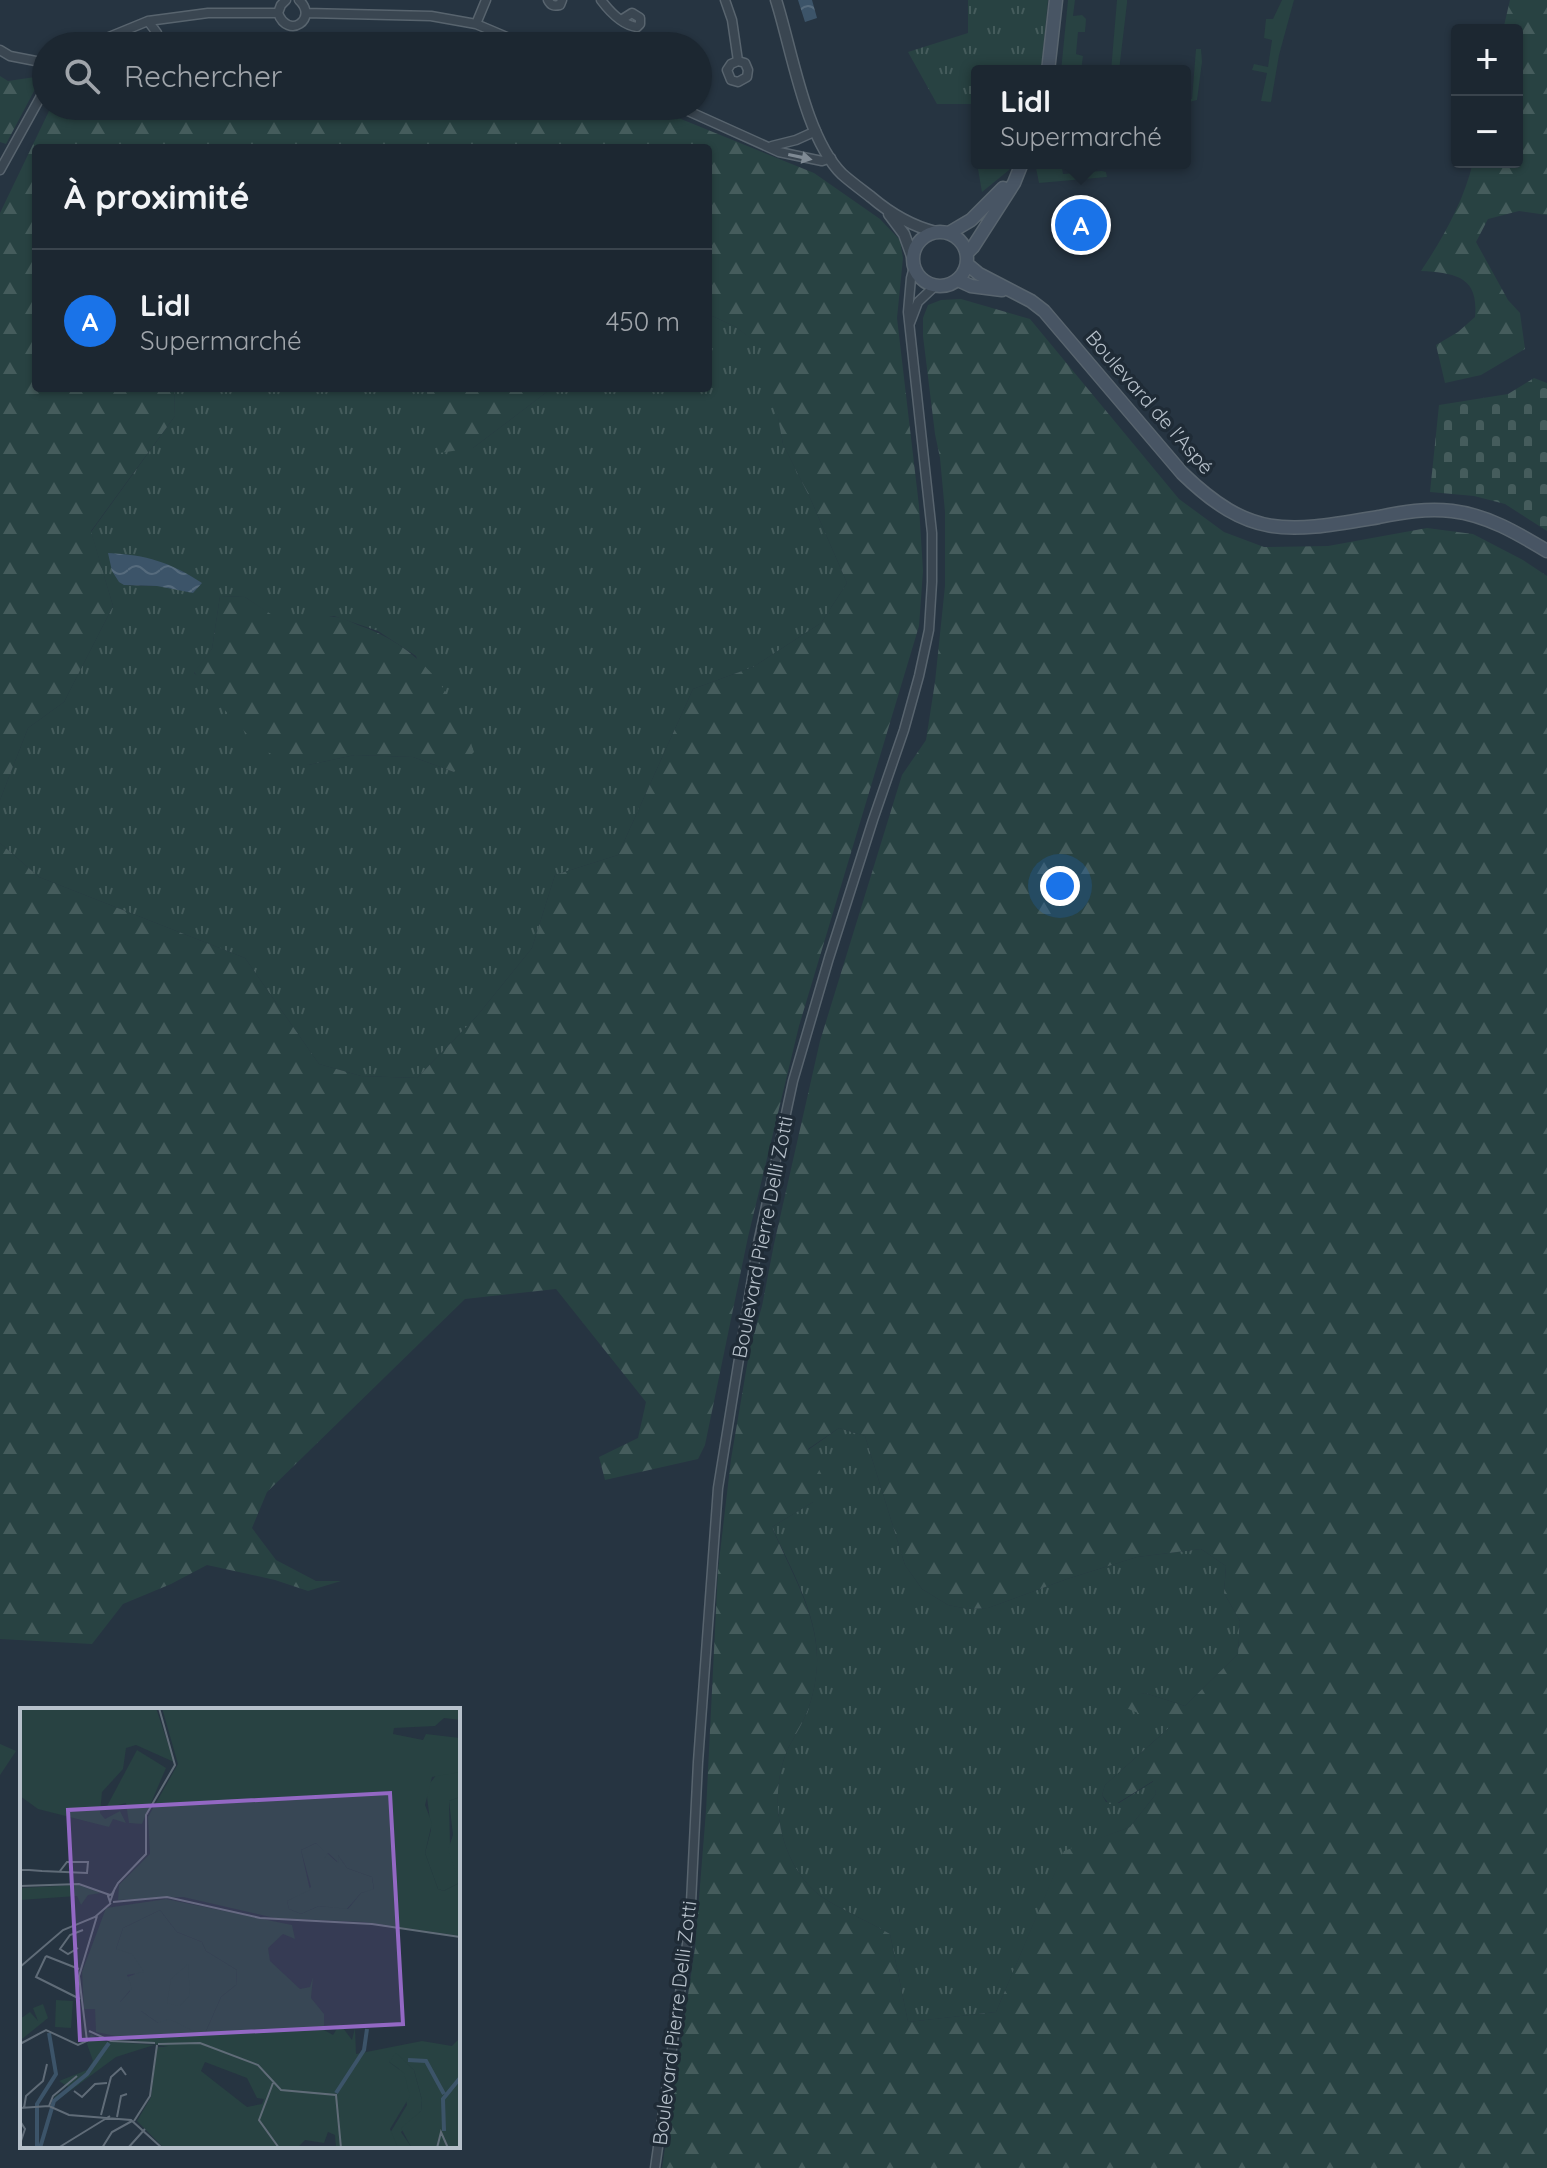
<!DOCTYPE html>
<html lang="fr">
<head>
<meta charset="utf-8">
<style>
  body { margin:0; font-family:Quicksand,sans-serif; background:#29333d; color:#f1f3f6 }
  .controls { position:absolute; right:24px; top:24px; display:grid; overflow:hidden; border-radius:8px; box-shadow:0 2px 6px #0004 }
  .controls button { width:72px; height:72px; display:grid; place-items:center; padding:0; border:0; border-bottom:2px solid #3a444d; background:#1c2731; color:#f1f3f6; font:40px sans-serif }
  .you { position:absolute; left:1060px; top:886px; width:28px; height:28px; margin:-20px; border:6px solid #fff; border-radius:50%; background:#1a73e8; box-shadow:0 0 0 12px #1a73e833 }
  .badge { display:grid; place-items:center; width:52px; height:52px; border-radius:50%; background:#1a73e8; color:#fff; font-size:26px; font-weight:700 }
  .pin { position:absolute; translate:-50% -50%; border:4px solid #fff; box-shadow:0 2px 8px #0006 }
  .popup { position:absolute; left:971px; top:65px; width:220px; height:104px; box-sizing:border-box; display:grid; place-content:center; border-radius:8px; background:#1c2731; filter:drop-shadow(0 2px 6px #0005); font-size:26px; white-space:nowrap; color:#a0a5ab }
  .popup b { font-size:30px; color:#f1f3f6 }
  .popup::after { content:''; position:absolute; left:50%; top:100%; margin-left:-16px; border:16px solid transparent; border-top-color:#1c2731 }
  .list { margin:0; padding:0; list-style:none }
  h2 { display:flex; justify-content:space-between; align-items:center; height:104px; margin:0; padding:0 32px; font-size:34px }
  h2 small { font-size:26px; font-weight:400; color:#a0a5ab }
  .list li { display:grid; grid-template-columns:52px 1fr auto; gap:24px; align-items:center; box-sizing:border-box; height:144px; padding:0 32px; border-top:2px solid #3a444d }
  .list b { display:block; font-size:30px; white-space:nowrap }
  .list p { margin:0; font-size:26px; white-space:nowrap; color:#a0a5ab }
  .list em { font-size:26px; font-style:normal; color:#a0a5ab }
  .icon { flex:none; width:44px; height:44px; fill:none; stroke:currentColor; stroke-width:2; stroke-linecap:round; stroke-linejoin:round }
  .map { position:relative; flex:none; width:1547px; height:2168px; overflow:hidden }
  .search { position:absolute; background:#1c2731; box-shadow:0 2px 6px #0004; left:32px; top:32px; width:680px; height:88px; display:flex; align-items:center; gap:20px; box-sizing:border-box; padding:0 28px; border-radius:44px; color:#a0a5ab; font-size:30px }
  .panel { position:absolute; background:#1c2731; box-shadow:0 2px 6px #0004; left:32px; top:144px; width:680px; height:248px; border-radius:8px }
  .map>svg:first-child { display:block }
  .grass { fill:url(#grass-tufts); fill-rule:evenodd }
  .forest { fill:url(#forest-firs); fill-rule:evenodd }
  .cemetery { fill:url(#cemetery-stones) }
  .garden { fill:#284242 }
  .water { fill:url(#water-waves) }
  .lines { fill:none; stroke-linecap:round; stroke-linejoin:round }
  .minor-casing { stroke:#58646e; stroke-width:11 }
  .tertiary-casing { stroke:#58646e; stroke-width:13 }
  .secondary-casing { stroke:#58646e; stroke-width:15 }
  .minor { stroke:#3a4651; stroke-width:8 }
  .tertiary { stroke:#3a4651; stroke-width:10 }
  .secondary { stroke:#485564; stroke-width:12 }
  .oneway { fill:#7f8a94 }
  .labels { text-anchor:middle; dominant-baseline:central; stroke-width:7; stroke-linejoin:round; paint-order:stroke }
  .street-label { font-size:20px; fill:#b7c1cb; stroke:#1f2b36 }
  .inset-river { fill:none; stroke:#3c5469; stroke-width:4 }
  .inset-road { fill:none; stroke:#606c78; stroke-width:2 }
  .view { fill:#9368c4; fill-opacity:0.15; stroke:#9368c4; stroke-width:4 }
  .inset-edge { fill:none; stroke:#b7c1cb; stroke-width:4 }
</style>
</head>
<body>
<div class="map">
<svg width="1547" height="2168" viewBox="0 0 1547 2168">
  <defs>
    <pattern id="grass-tufts" width="24" height="20" patternUnits="userSpaceOnUse" patternTransform="scale(2)"><rect width="24" height="20" fill="#284242"/><path d="M3 7l-1-3M5 7V3M7 7l1-3M15 17l-1-3M17 17v-4M19 17l1-3" fill="none" stroke="#455c5c"/></pattern>
    <pattern id="forest-firs" width="22" height="20" patternUnits="userSpaceOnUse" patternTransform="scale(2)"><rect width="22" height="20" fill="#284242"/><path d="M5 1l3.5 6h-7zM16 11l3.5 6h-7z" fill="#455c5c"/></pattern>
    <pattern id="cemetery-stones" width="16" height="16" patternUnits="userSpaceOnUse" patternTransform="scale(2)"><rect width="16" height="16" fill="#284242"/><path d="M2 7V4a2 2 0 0 1 4 0v3zM10 15v-3a2 2 0 0 1 4 0v3z" fill="#455c5c"/></pattern>
    <pattern id="water-waves" width="16" height="10" patternUnits="userSpaceOnUse" patternTransform="scale(2)"><rect width="16" height="10" fill="#3c5469"/><path d="M0 5q4-4 8 0t8 0" fill="none" stroke="#566b7d"/></pattern>
  </defs>
  <rect width="100%" height="100%" fill="#263441"/>
  <path class="grass" d="M968 0H1048L1041 71H977V162L972 104H937L908 52 968 33Z
    M977 163H1012L1009 170 982 192Z
    M708 314 736 327 766 350 783 444 811 500 847 583 821 623 753 667 693 689 618 855 555 875 532 948 477 1016 417 1078 361 1076 319 1064 245 958 39 877 0 843V800L28 728 64 702 113 606 91 532 175 416 174 388H426V392L473 448 552 388H708ZM184 571 157 586 124 585ZM220 596 245 597 286 625 334 616 378 631 416 656 454 772 413 757 355 755 308 765 194 673 212 649Z
    M839 1428 865 1436 905 1565 922 1589 948 1605 968 1609 988 1608 1067 1579 1137 1557 1201 1549 1226 1566 1224 1593 1240 1621 1238 1654 1185 1706 1145 1693 1129 1697 1125 1707 1171 1726 1105 1785 1102 1795 1106 1802 1119 1803 1154 1781 1156 1794 1130 1827 1064 1852 996 2012 908 2022 890 1934C869 1922 846 1912 825 1899 781 1870 768 1803 785 1756 789 1744 797 1734 802 1723 811 1705 816 1685 817 1664 819 1615 791 1570 772 1527L813 1502 808 1450Z"/>
  <path class="forest" d="M1510 0H1547V215L1519 211 1488 219 1476 242 1508 300 1520 313 1525 349 1481 375 1445 383 1436 345 1458 332 1475 317C1479 276 1455 273 1421 271 1443 238 1464 201 1473 162H1517V30H1503Z
    M212 36 459 39 479 46H212Z
    M0 76 8 81 42 76 6 144 0 142Z
    M211 106H649L814 173 880 219 900 240 903 258 897 318 919 506 923 571 919 626 799 1026 748 1237 705 1445 698 1459 605 1480 599 1457 638 1438 646 1402 556 1289 465 1299 267 1492 252 1528 276 1560 316 1581H341L308 1591 275 1580 207 1565 171 1584 123 1604 92 1644 0 1639V843L39 877 245 958 319 1064 361 1076 417 1078 477 1016 532 948 555 875 618 855 693 689 753 667 821 623 847 583 811 500 783 444 765 350 736 327 708 314V148H36V388H174L175 416 91 531 113 606 64 702 28 728 0 800V213L50 109 210 111Z
    M961 299 1030 319 1179 499 1224 532 1264 547 1328 546 1427 528 1473 534 1523 560 1547 576V2168H662L695 1948 706 1811 718 1570 731 1459 750 1348 762 1306 774 1244 820 1041 902 775 926 740 935 682 945 586V512L940 458 935 434 923 336V318L928 305 941 300ZM839 1428 865 1436 905 1565 922 1589 948 1605 968 1609 988 1608 1067 1579 1137 1557 1201 1549 1226 1566 1224 1593 1240 1621 1238 1654 1185 1706 1145 1693 1129 1696 1124 1707 1170 1727 1105 1785 1102 1795 1109 1804H1116L1153 1781 1156 1794 1130 1827 1064 1851 996 2012 908 2022 890 1934C869 1922 846 1912 825 1899 781 1870 768 1803 785 1756 789 1744 797 1734 802 1723 811 1705 816 1685 817 1665 819 1615 790 1571 772 1527L813 1502 824 1479 808 1449Z
    M426 388H552L473 448 439 453Z
    M220 596 245 597 286 624C299 622 322 615 335 617 342 617 351 622 358 625 418 645 456 692 474 752L454 772 413 757 355 755 308 765 263 751 220 705 194 672 212 649Z
    M0 1744 16 1751 0 1775Z"/>
  <path class="cemetery" d="M1534 378 1547 383V531L1505 504 1474 496 1430 492 1439 405 1508 394Z"/>
  <path class="garden" d="M1068 0H1075L1073 16 1082 15 1086 19 1085 32H1078L1076 54 1083 56 1081 71H1061Z
    M1117 0H1127V3L1119 71H1111Z
    M1282 0H1294L1279 55 1271 102 1261 101 1267 73 1252 70 1254 64 1268 67 1272 40 1264 38 1266 19H1273Z
    M1196 49H1201L1202 62 1197 100 1185 103V99H1192Z
    M1038 163H1061L1063 174 1102 171 1106 172 1107 177 1039 183 1036 168Z"/>
  <path class="water" d="M798 0H812L817 18 805 22Z
    M108 553C147 555 170 562 202 583L193 593 157 586 124 585 119 582 112 571Z"/>
  <g class="lines">
    <defs>
      <path id="minor" d="M548 0C551 6 554 6 560 5L562 0
        M601 0C610 12 622 25 637 27L640 24V18L632 13 621 20
        M725 0 732 20 738 61 745 63 748 70 747 77 738 82 731 80 727 70 731 64 738 61
        M278 13C288 40 319 19 299 0
        M278 13 281 5 286 0
        M306 13 431 16 476 24 528 46
        M148 21 157 33 159 46
        M476 24 486 0
        M87 46 148 21 208 13H278
        M0 50 10 56 46 63
        M677 106 779 152 822 161 831 158
        M772 146 796 140 816 131
        M0 170 46 87
        M910 323 918 302 935 286
        M655 2168 690 1923 698 1762 718 1488 757 1248 793 1081 829 958 873 820 904 730 919 676 929 630 932 582V533L908 312 911 278 914 267"/>
      <path id="tertiary" d="M776 0C792 50 805 137 842 174 851 182 862 190 871 197 891 214 911 226 936 232
        M889 214 904 234 913 259"/>
      <path id="secondary" d="M1048 71 1056 0
        M913 259a27 27 0 1 1 54 0a27 27 0 1 1-54 0Z
        M949 233 971 220 1003 188
        M967 253 973 247 1014 183 1022 163
        M967 264 979 274 1031 301 1044 311 1182 473C1252 541 1289 532 1379 517 1403 512 1427 508 1452 511 1487 515 1517 533 1547 551
        M958 280 971 286 1002 290"/>
    </defs>
    <use href="#minor" class="minor-casing"/>
    <use href="#tertiary" class="tertiary-casing"/>
    <use href="#secondary" class="secondary-casing"/>
    <use href="#minor" class="minor"/>
    <use href="#tertiary" class="tertiary"/>
    <use href="#secondary" class="secondary"/>
  </g>
  <defs><path id="oneway-solid" d="M-6-.8H1V-3.2L6.5 0L1 3.2V.8H-6Z" transform="scale(2)"/></defs>
  <use class="oneway" href="#oneway-solid" transform="translate(800 157) rotate(12)"/>
  <g class="labels">
    <g class="street-label">
      <text transform="translate(1150 402) rotate(49)">Boulevard de l'Aspé</text>
      <text transform="translate(762 1237) rotate(-79)">Boulevard Pierre Delli Zotti</text>
      <text transform="translate(674 2023) rotate(-83)">Boulevard Pierre Delli Zotti</text>
    </g>
  </g>
  <g transform="translate(20 1708)">
    <rect width="440" height="440" fill="#263441"/>
    <path d="M440 64V89L429 93 430 136 439 175 424 183 418 181 405 145 411 122 406 80 418 65ZM296 135 317 154 318 147 327 160 352 169 354 182 341 185 326 202 299 198 281 206 269 201 267 193 291 179 281 142ZM59 177 81 185 68 187 61 197 57 188 0 192V180ZM140 202 157 224 182 234 186 243 217 262 216 277 201 289 184 328 138 315 121 303H100V294L110 283 105 270 115 266 96 241 103 220ZM377 345 394 362 402 392 401 403 381 424 392 440H378L370 425 387 397 379 361 369 354 370 346Z" fill="#284242"/>
    <path d="M0 0H136L154 54 116 37 106 40 103 61 82 84 80 105 85 111 100 103 106 115 93 111 89 119 18 101 0 88ZM142 0H440V12L424 10 415 18 374 20 373 26 403 32 406 26 440 30V64L412 69 405 97 412 115 405 145 418 181 424 183 439 175 428 142 433 127 429 93 440 89V228L344 214 255 210 163 189 98 192 99 177 130 146 128 109 158 56ZM296 135 304 143V151L308 145 319 155 318 147 327 160 352 169 354 181 341 185 328 201 299 198 281 206 269 201 267 193 290 182 281 142ZM146 191 272 217 275 231 263 226 248 240 250 253 280 281 290 279 293 269 291 290 304 306V322L313 327 320 316 332 332 335 320 336 346 402 333 432 338 440 330V440H392L389 435 381 420 401 403 402 392 394 362 376 345 369 354 384 365 390 388 370 421 378 440H316L315 427 308 424 304 435 285 432 277 440H144L117 413 131 389 137 339H148L76 324 75 301H64L62 264 86 200ZM140 202 157 224 182 234 186 243 217 262 216 277 201 289 184 328 149 311 138 315 121 303H100V294L112 280 107 267 124 264 112 246 96 241 103 220ZM185 354 227 370 237 390 244 391 242 396 227 399 181 363ZM168 256 170 288 159 298 147 295 151 271ZM71 326 81 333 134 337 96 349 31 397 35 388 50 380 39 373 67 362 73 353 67 336Z" fill="#284242" fill-rule="evenodd"/>
    <path d="M117 42 146 60 122 116 109 115 106 95 86 100Z" fill="#284242"/>
    <path d="M36 292 53 293 51 320 35 319ZM23 296 28 310 2 331 0 311 10 304 18 313 13 300Z" fill="#284242"/>
    <path class="inset-river" d="M388 352 406 353 424 386M316 385 344 342 347 321M424 423 423 391 440 370M17 440V396L36 366 29 325M20 440 34 393 67 366 89 335"/>
    <path class="inset-road" d="M0 162H9L22 163 67 165 68 154H47L40 163M0 178 59 176 90 187M95 180 90 194 88 188 92 186 98 175 126 146V107L155 57 139 0M93 194 147 189 240 210 352 216 440 229M58 240 48 246 40 241 50 227 63 222M26 248 16 269 60 291M26 248 59 261M0 259 43 222 75 209 91 195M69 323 91 333 135 335M0 336 26 322 58 337 67 333 59 268 77 208M138 336 180 335 238 357 261 382 316 387 321 440M253 375 239 412 259 440M54 383 62 389 75 376 87 375M29 398 33 388 57 368M0 400 29 398 49 407 111 412 142 440M4 400 6 388 23 373 27 356M81 407 91 369 101 360 106 367M97 409 101 388 107 386M0 413 5 421 0 436M114 413 130 388 137 337M38 440 90 408M82 440 92 424 112 413M108 440 125 421M417 440 421 424 428 440"/>
    <path class="view" d="M370 85 383 316 60 332 48 102Z"/>
    <rect width="440" height="440" class="inset-edge"/>
  </g>
</svg>
<div class="controls">
<button>+</button>
<button>−</button>
</div>
<div class="you"></div>
<div class="pin badge" style="left:1081px;top:225px">A</div>
<div class="popup"><b>Lidl</b>Supermarché</div>
<div class="search"><svg class="icon" aria-label="search" viewBox="0 0 24 24"><circle cx="10" cy="10" r="6"/><path d="M15 15l6 6"/></svg>Rechercher</div>
<section class="panel">
<h2>À proximité<small></small></h2>
<ul class="list">
<li><span class="badge">A</span><div><b>Lidl</b><p>Supermarché</p></div><em>450 m</em></li>
</ul>
</section>
</div>
</body>
</html>
